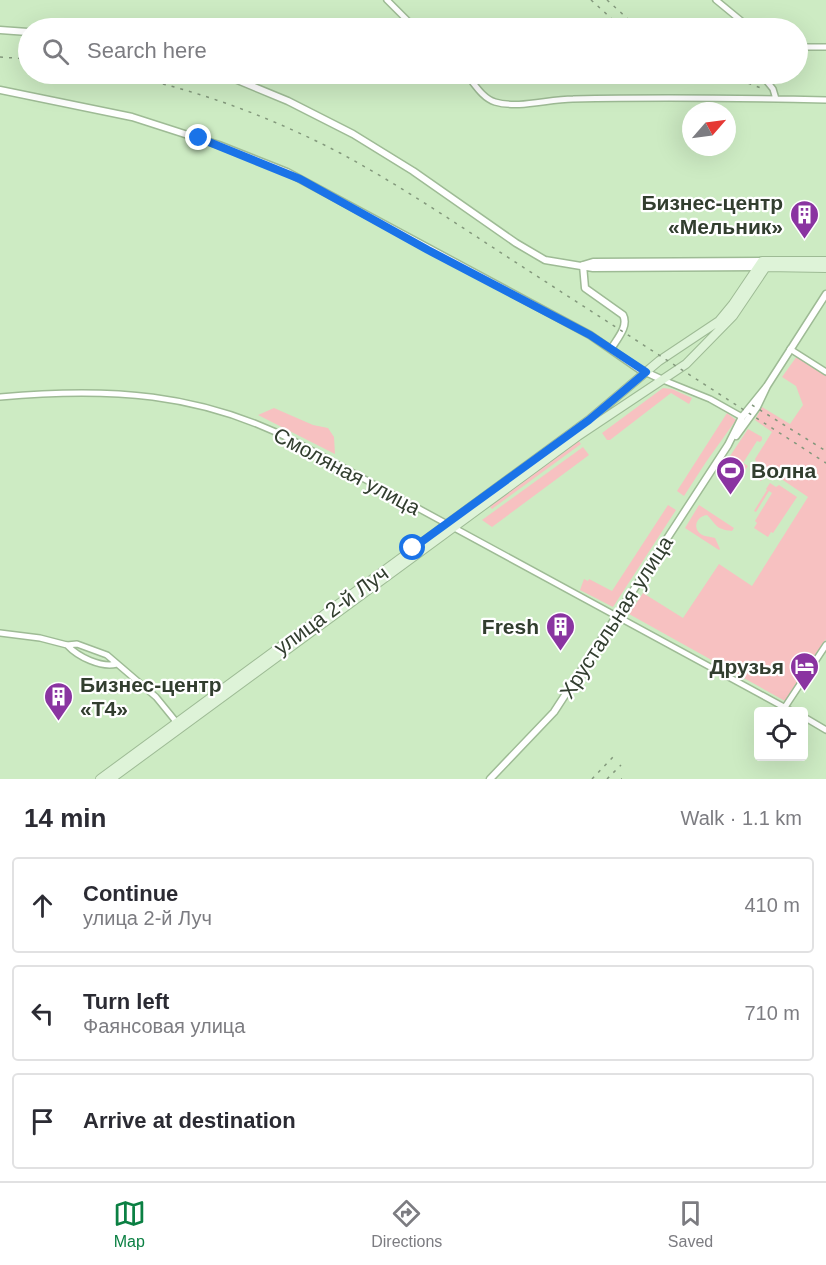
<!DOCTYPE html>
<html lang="en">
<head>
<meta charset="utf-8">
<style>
  body { margin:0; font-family:Helvetica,sans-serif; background:#f2f2f3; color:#2b2b33 }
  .controls { position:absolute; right:18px; bottom:18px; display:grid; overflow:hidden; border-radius:6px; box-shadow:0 6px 24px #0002 }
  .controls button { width:54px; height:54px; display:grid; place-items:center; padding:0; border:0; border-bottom:2px solid #e1e1e2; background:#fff; color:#2b2b33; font:30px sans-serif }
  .compass { position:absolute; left:682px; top:102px; width:54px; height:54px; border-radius:50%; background:#fff; box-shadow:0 6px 24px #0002; rotate:62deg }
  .stop { position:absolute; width:18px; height:18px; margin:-14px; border:4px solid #1a73e8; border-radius:50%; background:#fff }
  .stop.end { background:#1a73e8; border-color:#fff; box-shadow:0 2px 6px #0008 }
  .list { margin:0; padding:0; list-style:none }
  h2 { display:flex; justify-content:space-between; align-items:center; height:78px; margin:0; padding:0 24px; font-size:26px }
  h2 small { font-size:20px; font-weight:400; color:#7c7c81 }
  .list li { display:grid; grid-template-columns:39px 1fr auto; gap:18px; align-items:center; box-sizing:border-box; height:96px; margin:0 12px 12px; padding:0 12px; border:2px solid #e1e1e2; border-radius:6px }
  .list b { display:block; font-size:22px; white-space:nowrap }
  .list p { margin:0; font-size:20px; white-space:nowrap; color:#7c7c81 }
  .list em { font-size:20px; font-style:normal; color:#7c7c81 }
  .icon { flex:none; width:33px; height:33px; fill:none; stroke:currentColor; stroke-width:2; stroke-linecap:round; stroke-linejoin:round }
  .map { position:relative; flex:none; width:826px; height:779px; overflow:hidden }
  .search { position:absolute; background:#fff; box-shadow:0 6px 24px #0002; left:18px; right:18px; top:18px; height:66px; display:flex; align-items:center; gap:15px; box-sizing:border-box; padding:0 21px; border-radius:33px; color:#7c7c81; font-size:22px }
  .sheet { height:402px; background:#fff }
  nav { display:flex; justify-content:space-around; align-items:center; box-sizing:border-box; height:84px; border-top:2px solid #e1e1e2; background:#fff; font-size:16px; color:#7c7c81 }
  nav a { display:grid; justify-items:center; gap:3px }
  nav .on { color:#0b8043 }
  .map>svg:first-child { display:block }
  .green { fill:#f7c1c1 }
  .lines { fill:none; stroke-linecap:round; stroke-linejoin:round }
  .minor-casing { stroke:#9ebb95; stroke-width:8 }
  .tertiary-casing { stroke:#9ebb95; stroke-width:9 }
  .secondary-casing { stroke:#9ebb95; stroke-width:10 }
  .minor { stroke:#fff; stroke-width:5 }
  .tertiary { stroke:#fff; stroke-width:6 }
  .secondary { stroke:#def3d8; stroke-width:8 }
  .rail { stroke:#83987c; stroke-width:1.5; stroke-dasharray:3 6; stroke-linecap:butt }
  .route { stroke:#1a73e8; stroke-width:8 }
  .labels { text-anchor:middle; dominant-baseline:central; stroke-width:4.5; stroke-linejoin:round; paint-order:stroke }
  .poi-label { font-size:21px; font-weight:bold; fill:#323e2f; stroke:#fff; text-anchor:end }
  .street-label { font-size:21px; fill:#323e2f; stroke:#fff }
</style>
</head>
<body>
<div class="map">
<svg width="826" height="779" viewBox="0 0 826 779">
  <rect width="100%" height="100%" fill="#cdebc3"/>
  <path class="green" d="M797 356 826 375V639L785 701 629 614 643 593 683 618 719 564 752 586 808 497 768 470 761 481 754 477 755 473 750 469 747 472 756 462 755 459 772 432 755 420 762 407 790 424 803 405 796 386 782 377Z
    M663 388 672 389 692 398 689 404 671 393 610 440H607L602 433Z
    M274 408 313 425 328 428 334 437 335 454 258 415Z
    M727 413 736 420 706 462 684 496 677 491Z
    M748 429 762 437V440L760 442 757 441 743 463 748 466 745 470V466L730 456Z
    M578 440 581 444 492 509 490 507 503 495Z
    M583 447 589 455 492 527 482 520Z
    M770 483 776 487 779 485 797 497 773 533 771 532 768 537 754 528 757 523 755 521 772 493 769 491 756 512 754 511 767 490 766 489Z
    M668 505 676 510 613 607 580 590 584 579 588 581 589 579 612 591Z
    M699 505 734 528 732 531C715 529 717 525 707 515 694 517 692 532 705 536 709 537 712 537 715 538L720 549 719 550 685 528Z"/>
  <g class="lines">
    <defs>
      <path id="minor" d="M387 0 415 28
        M716 0 750 28
        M798 47H826
        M466 74C474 83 482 98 495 102 519 109 548 99 573 99 657 97 742 98 826 100
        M761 74 773 89 776 99
        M790 349 826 372
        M663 380 710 399 742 417
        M0 397C107 387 201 392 298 443L793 712
        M0 633 40 638 67 645 77 644 107 655 156 697 178 724
        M67 645C78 657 101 668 117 664
        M785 707 826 645
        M804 717 826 730"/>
      <path id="tertiary" d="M0 30 28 32
        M223 74 288 101 353 134 413 171 516 243 545 260 593 268 761 267
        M0 90 132 117 219 145 287 172 590 335 639 369 663 380
        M583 265 593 262 762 261 764 263
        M583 265 585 288 623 315C629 326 617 339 611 349
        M736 436 757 407 767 386
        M490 779 554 712 728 445 742 417 767 386 826 294"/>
      <path id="secondary" d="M100 779 589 420 659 361 719 321 733 304 762 261H826
        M111 779 578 436 686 364 733 316 766 267 826 268"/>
    </defs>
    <use href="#minor" class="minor-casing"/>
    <use href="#tertiary" class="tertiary-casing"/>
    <use href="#secondary" class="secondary-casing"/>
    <use href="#minor" class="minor"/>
    <use href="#tertiary" class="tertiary"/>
    <use href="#secondary" class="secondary"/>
    <path class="rail" d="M591 0 622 28
      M607 0 638 28
      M0 57 28 59
      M97 74 126 80
      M119 74C196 89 271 117 340 153 405 188 467 231 529 271 628 335 727 399 826 463
      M723 74 761 88
      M752 405 826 451
      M592 779 613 757
      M607 779 621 765
      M621 779H622"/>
  </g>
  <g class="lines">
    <path class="route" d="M199 138 300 179 428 250 590 335 646 372 589 420 413 548"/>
  </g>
  <defs>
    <symbol id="building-pin" viewBox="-11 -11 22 30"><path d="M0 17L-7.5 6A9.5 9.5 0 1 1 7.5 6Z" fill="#8a34a1" stroke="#fff"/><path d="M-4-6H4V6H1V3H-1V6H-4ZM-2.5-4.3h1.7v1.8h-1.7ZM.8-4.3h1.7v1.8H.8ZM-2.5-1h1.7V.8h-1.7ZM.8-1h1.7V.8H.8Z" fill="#fff"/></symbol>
    <symbol id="stadium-pin" viewBox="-11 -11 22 30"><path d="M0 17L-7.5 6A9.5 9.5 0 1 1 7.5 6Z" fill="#8a34a1" stroke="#fff"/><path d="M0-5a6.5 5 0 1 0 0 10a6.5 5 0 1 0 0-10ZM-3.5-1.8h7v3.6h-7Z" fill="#fff"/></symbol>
    <symbol id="hotel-pin" viewBox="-11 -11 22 30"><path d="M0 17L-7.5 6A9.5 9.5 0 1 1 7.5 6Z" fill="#8a34a1" stroke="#fff"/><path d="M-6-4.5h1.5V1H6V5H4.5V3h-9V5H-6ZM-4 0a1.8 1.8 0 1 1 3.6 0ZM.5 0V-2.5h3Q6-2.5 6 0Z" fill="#fff"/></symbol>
  </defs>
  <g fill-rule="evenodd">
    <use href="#building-pin" x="788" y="198" width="33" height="45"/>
    <use href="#stadium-pin" x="714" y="454" width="33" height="45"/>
    <use href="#building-pin" x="544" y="610" width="33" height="45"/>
    <use href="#hotel-pin" x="788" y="650" width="33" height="45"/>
    <use href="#building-pin" x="42" y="680" width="33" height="45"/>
  </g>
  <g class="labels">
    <g class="poi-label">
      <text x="783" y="202">Бизнес-центр<tspan x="783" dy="24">«Мельник»</tspan></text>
      <text x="751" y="470" text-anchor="start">Волна</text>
      <text x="539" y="626">Fresh</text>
      <text x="784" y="666">Друзья</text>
      <text x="80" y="684" text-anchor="start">Бизнес-центр<tspan x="80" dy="24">«Т4»</tspan></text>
    </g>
    <g class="street-label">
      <text transform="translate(347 471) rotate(28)">Смоляная улица</text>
      <text transform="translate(331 610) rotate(-36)">улица 2-й Луч</text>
      <text transform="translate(616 617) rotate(-57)">Хрустальная улица</text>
    </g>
  </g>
</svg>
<div class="controls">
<button><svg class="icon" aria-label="locate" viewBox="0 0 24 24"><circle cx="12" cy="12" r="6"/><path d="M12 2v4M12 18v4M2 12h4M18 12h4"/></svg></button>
</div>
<svg class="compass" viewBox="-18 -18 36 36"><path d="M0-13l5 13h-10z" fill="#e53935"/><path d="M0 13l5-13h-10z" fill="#7c7c81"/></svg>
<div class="stop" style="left:413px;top:548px"></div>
<div class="stop end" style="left:199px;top:138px"></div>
<div class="search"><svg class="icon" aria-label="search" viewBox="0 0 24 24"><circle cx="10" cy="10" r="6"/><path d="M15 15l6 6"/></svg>Search here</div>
</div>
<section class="sheet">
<h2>14 min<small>Walk · 1.1 km</small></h2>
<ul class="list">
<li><svg class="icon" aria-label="ahead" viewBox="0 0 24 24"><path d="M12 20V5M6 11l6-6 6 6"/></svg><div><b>Continue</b><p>улица 2-й Луч</p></div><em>410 m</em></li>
<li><svg class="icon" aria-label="left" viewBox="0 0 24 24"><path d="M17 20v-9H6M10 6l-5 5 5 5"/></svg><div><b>Turn left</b><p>Фаянсовая улица</p></div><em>710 m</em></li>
<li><svg class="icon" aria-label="arrive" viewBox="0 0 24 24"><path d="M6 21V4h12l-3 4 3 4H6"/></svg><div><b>Arrive at destination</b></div></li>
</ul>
</section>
<nav>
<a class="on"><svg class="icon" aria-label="map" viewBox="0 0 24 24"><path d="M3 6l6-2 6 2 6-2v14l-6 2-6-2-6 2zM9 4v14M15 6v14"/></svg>Map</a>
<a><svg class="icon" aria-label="directions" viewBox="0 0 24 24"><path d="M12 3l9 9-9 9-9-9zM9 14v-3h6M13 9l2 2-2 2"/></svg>Directions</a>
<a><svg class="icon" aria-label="saved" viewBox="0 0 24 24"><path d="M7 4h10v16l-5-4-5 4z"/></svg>Saved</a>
</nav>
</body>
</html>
